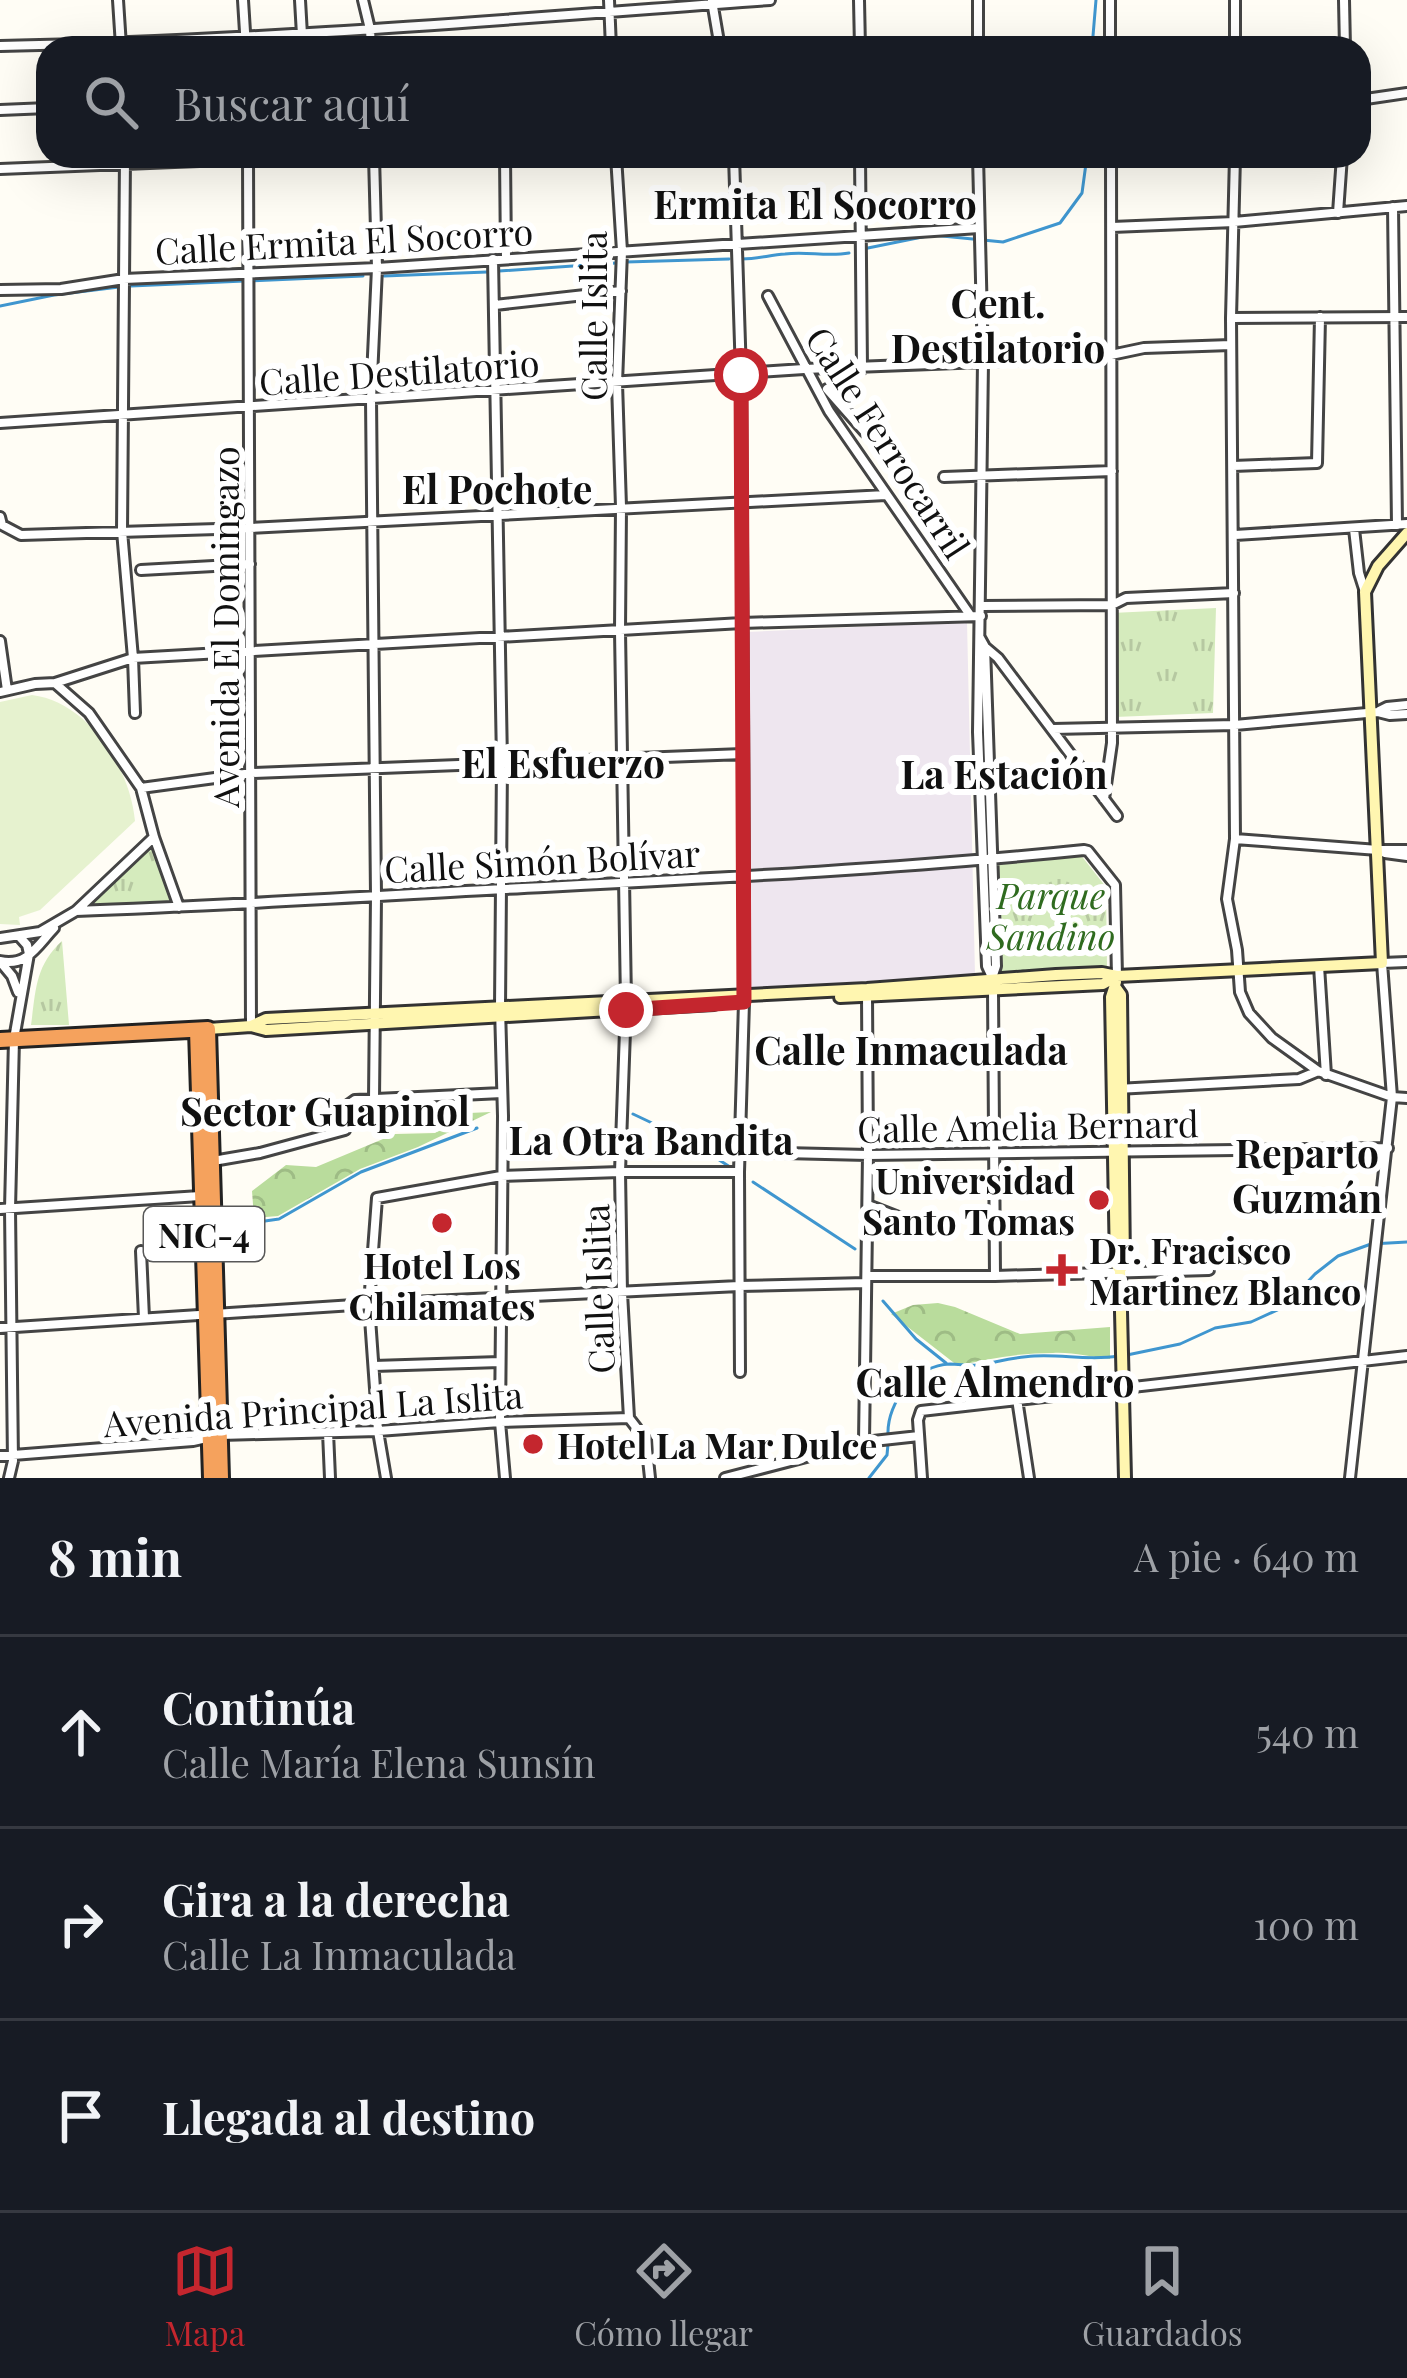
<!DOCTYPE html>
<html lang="es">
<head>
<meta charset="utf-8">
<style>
  body { margin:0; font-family:"Playfair Display",serif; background:#242831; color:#f1f3f6 }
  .stop { position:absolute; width:36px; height:36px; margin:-27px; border:9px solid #c4262e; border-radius:50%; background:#fff }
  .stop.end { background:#c4262e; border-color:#fff; box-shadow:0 3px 12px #0008 }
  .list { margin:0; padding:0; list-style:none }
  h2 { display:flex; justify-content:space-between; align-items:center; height:156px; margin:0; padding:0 48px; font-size:51px }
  h2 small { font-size:39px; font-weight:400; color:#9ea1a6 }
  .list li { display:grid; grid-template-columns:78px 1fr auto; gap:36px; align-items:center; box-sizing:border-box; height:192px; padding:0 48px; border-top:3px solid #363941 }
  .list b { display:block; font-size:45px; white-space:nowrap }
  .list p { margin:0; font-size:39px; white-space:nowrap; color:#9ea1a6 }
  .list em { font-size:39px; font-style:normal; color:#9ea1a6 }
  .icon { flex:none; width:66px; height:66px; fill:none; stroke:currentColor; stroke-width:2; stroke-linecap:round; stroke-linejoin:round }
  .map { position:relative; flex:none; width:1407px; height:1478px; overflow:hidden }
  .search { position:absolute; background:#171b24; box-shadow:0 12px 48px #0002; left:36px; right:36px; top:36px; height:132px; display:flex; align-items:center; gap:30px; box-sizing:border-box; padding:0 42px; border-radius:36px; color:#9ea1a6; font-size:45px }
  .sheet { height:732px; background:#171b24 }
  nav { display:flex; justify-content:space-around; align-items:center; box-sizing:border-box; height:168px; border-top:3px solid #363941; background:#171b24; font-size:33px; color:#9ea1a6 }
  nav a { display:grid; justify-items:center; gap:6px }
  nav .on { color:#c4262e }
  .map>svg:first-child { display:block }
  .industrial { fill:#eee6ef }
  .forest { fill:url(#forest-crowns) }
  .park { fill:url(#park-tufts) }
  .pitch { fill:#e6f2cf }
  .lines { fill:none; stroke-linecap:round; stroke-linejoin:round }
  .stream { stroke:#3f96cf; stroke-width:3 }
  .street-casing { stroke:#444; stroke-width:14 }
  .secondary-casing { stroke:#333; stroke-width:16 }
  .highway-casing { stroke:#222; stroke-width:20 }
  .street { stroke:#fff; stroke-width:8 }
  .secondary { stroke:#fff6b0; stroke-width:10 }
  .highway { stroke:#f5a25d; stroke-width:14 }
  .route { stroke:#c4262e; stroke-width:15 }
  .poi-dot { fill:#c4262e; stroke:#fff; stroke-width:4.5 }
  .labels { text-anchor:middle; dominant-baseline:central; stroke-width:12; stroke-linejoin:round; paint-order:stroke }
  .shield { fill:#fff; stroke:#585858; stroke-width:3 }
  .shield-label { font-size:33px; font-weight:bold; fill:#111 }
  .street-label { font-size:36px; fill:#111; stroke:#fff }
  .park-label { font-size:36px; font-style:italic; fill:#2f6b1f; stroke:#fff }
  .poi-label { font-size:36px; font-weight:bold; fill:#111; stroke:#fff; text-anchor:start }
  .neighbourhood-label { font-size:39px; font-weight:bold; fill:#111; stroke:#fff }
</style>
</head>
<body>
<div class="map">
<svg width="1407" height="1478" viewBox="0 0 1407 1478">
  <defs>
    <pattern id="forest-crowns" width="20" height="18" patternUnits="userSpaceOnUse" patternTransform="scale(3)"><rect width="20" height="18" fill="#b9dc9c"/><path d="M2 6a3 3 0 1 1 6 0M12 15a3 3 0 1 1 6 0" fill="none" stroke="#9ebc85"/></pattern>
    <pattern id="park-tufts" width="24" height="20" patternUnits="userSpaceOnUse" patternTransform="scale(3)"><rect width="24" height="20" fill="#d5ebbd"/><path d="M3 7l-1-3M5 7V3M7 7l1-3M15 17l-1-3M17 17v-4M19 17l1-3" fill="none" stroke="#b6c8a1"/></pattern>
  </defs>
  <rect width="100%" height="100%" fill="#fffdf5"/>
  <path class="industrial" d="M967 622 975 975 747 988 751 812 746 632Z"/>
  <path class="forest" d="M491 1112 418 1147 360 1169 278 1216 254 1218 252 1191 286 1165 316 1167 395 1134 435 1133 469 1113Z
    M938 1303 955 1307 1020 1334 1110 1327V1359C1092 1357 1072 1352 1053 1353 1021 1353 989 1358 958 1366L891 1314 913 1305Z"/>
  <path class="park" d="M1216 608 1213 713 1115 717 1112 613Z
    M153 847 178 906 76 911Z
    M1080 854 1106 887 1107 968 999 975 994 863Z
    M62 941 69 1025H31C36 990 35 966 62 941Z"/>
  <path class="pitch" d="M32 695C88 702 130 767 135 821L40 910 19 917 20 925 0 924V702Z"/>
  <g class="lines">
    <path class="stream" d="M1092 48 1096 0
      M863 249 932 235 1003 242 1060 223 1082 193 1087 156
      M742 259C757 259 770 255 785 254 806 251 827 257 849 253
      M626 262 729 259
      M499 271 616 263
      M384 276 487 272
      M131 286 363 276
      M0 306 54 295 119 287
      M633 1114 690 1141 730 1167
      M753 1182 855 1249
      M258 1222 279 1219 361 1172 477 1128
      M883 1301 916 1339 946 1363
      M1127 1355 1180 1344 1215 1328 1251 1322 1284 1307 1315 1274 1338 1256 1371 1244 1407 1242
      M888 1434C887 1402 916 1365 950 1364 960 1364 968 1366 978 1365 997 1362 1015 1357 1034 1356 1062 1354 1089 1361 1118 1356
      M869 1478 887 1455 888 1444"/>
    <defs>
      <path id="street" d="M118 0 121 46
        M243 0 246 48
        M300 0 302 35
        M363 0 370 29 371 48
        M609 0 611 48
        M859 0 860 48
        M1110 0V48
        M1344 0 1345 48
        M712 1 720 48
        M0 46C257 41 513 19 770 0
        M978 48V0
        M1235 48V0
        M1359 100 1407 93
        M0 110 48 108
        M125 156 122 531 133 658 135 713
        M248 156 251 1026
        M505 156 506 258
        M616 156 622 251 617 383 621 507 620 631 626 1002 620 1172 622 1293 629 1418 646 1440 650 1478
        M734 156 741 375 744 877V1002L739 1172 740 1372
        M860 156 862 369
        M978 156 983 362 978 732 987 966 992 977
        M1235 156 1231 318 1235 839 1227 899 1237 950 1240 992 1249 1013 1272 1038 1318 1071 1392 1097 1407 1098
        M0 169 325 156
        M1393 207 1397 525
        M1338 213 1342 156
        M1112 227 1234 222 1407 206
        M493 259 502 762 500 1008 503 1116 500 1422 505 1478
        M0 290 61 289 124 279 377 268 979 228
        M768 296 829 411 970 615
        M495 305 621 291
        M1231 318 1407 317
        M827 389 865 432
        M0 423 804 369 983 362 1111 355 1144 348 1231 345
        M1233 466 1317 463 1320 317
        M944 477 1112 471
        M0 517 2 525 21 535 250 528 886 495
        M1354 529 1359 573 1365 592
        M1235 535 1407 524
        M141 570 250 564
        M982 606 1112 605 1126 598 1234 593
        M980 638 985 647 996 966 993 975
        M0 641 7 690
        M985 647 998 658 1117 816
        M56 684 89 713 141 788 154 837 179 907
        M0 692 35 684 55 683 133 658 742 623 981 616
        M1379 711 1387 707 1407 705
        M1053 729 1235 725 1378 712 1390 715 1407 714
        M141 788 252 773 743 754
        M1104 799 1112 743 1111 156
        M1235 839 1378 850H1407
        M1385 853 1407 856
        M76 911C218 906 360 897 503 889 696 879 890 870 1084 850L1088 851 1115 885 1117 976
        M0 938 40 932 76 911 154 837
        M0 961C27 967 37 946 54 928
        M2 964 12 976 18 992
        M1319 966 1326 1075
        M993 990 995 1276
        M1117 1089 1299 1079 1316 1072
        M374 1100 376 896 371 399 377 268 374 156
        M740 1152 868 1155 1388 1148
        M213 1161 260 1153 345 1130 348 1105 355 1100 502 1093
        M868 1205 924 1227
        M0 1209 200 1196
        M141 1251 144 1318
        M867 1276H995L1209 1270
        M0 1328 369 1304 739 1286 866 1283
        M374 1366 500 1362
        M1017 1399 1029 1478
        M328 1432 330 1478
        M864 1442 868 1155 867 994
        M0 1456 193 1441 220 1435 378 1431 500 1422 629 1418
        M9 1478 13 1461 10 1209 14 1039 29 954 27 945 19 936
        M386 1478 378 1431 369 1304 377 1198 501 1176 620 1172H739
        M725 1478 864 1442 919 1436
        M922 1478 918 1420 921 1411 1407 1356
        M1350 1478 1392 1097 1382 963 1407 962"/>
      <path id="secondary" d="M1116 982 1111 997 1116 1264 1120 1270
        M1116 988 1121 995 1124 1264 1120 1270 1125 1478
        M840 997 1103 984 1117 976
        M251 1026 266 1019 867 989 1056 975 1102 973 1117 976 1382 963 1365 592 1378 566 1407 533
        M208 1029 251 1026 266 1030 714 1004"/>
      <path id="highway" d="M197 1030 211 1478
        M0 1040 208 1029 221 1478"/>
    </defs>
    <use href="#street" class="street-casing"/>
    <use href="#secondary" class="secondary-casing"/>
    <use href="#highway" class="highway-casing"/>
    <use href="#street" class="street"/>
    <use href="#secondary" class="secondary"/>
    <use href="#highway" class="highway"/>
  </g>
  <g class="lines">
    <path class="route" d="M626 1010 744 1002 741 375"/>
  </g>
  <g class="poi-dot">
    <circle cx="1099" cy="1200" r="12"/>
    <circle cx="442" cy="1223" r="12"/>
    <path d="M1056 1252h12v12h12v12h-12v12h-12v-12h-12v-12h12z"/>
    <circle cx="533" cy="1444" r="12"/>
  </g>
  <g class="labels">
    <rect class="shield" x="144" y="1207" width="120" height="54" rx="9"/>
    <g class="shield-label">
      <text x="204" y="1234">NIC-4</text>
    </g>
    <g class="street-label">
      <text transform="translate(344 240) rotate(-3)">Calle Ermita El Socorro</text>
      <text transform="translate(592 316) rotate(-90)">Calle Islita</text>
      <text transform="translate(399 371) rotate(-4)">Calle Destilatorio</text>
      <text transform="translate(889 442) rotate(57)">Calle Ferrocarril</text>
      <text transform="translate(224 627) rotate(-90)">Avenida El Domingazo</text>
      <text transform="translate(542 860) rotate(-3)">Calle Simón Bolívar</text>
      <text transform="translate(1028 1125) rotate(-1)">Calle Amelia Bernard</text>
      <text transform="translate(597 1289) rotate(-92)">Calle Islita</text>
      <text transform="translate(313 1408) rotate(-4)">Avenida Principal La Islita</text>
    </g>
    <g class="park-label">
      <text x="1051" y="894">Parque<tspan x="1051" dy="41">Sandino</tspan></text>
    </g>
    <g class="poi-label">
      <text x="1075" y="1179" text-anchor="end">Universidad<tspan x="1075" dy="41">Santo Tomas</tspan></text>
      <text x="1089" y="1249">Dr. Fracisco<tspan x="1089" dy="41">Martinez Blanco</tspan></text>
      <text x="442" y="1264" text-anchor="middle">Hotel Los<tspan x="442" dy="41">Chilamates</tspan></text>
      <text x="557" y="1444">Hotel La Mar Dulce</text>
    </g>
    <g class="neighbourhood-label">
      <text x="815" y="203">Ermita El Socorro</text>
      <text x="998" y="302">Cent.<tspan x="998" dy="45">Destilatorio</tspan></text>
      <text x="497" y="488">El Pochote</text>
      <text x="563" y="762">El Esfuerzo</text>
      <text x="1004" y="773">La Estación</text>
      <text x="911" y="1049">Calle Inmaculada</text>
      <text x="325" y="1110">Sector Guapinol</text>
      <text x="651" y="1139">La Otra Bandita</text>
      <text x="1307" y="1152">Reparto<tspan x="1307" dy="45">Guzmán</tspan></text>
      <text x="995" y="1381">Calle Almendro</text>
    </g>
  </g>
</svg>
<div class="stop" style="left:741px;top:375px"></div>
<div class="stop end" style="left:626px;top:1010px"></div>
<div class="search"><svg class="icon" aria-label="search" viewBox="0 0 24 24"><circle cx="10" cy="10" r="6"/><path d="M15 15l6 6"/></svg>Buscar aquí</div>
</div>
<section class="sheet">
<h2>8 min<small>A pie · 640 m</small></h2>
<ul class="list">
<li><svg class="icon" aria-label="ahead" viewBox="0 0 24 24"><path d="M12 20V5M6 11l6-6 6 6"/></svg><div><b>Continúa</b><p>Calle María Elena Sunsín</p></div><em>540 m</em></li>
<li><svg class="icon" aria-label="right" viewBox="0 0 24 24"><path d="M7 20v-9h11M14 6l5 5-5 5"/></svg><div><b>Gira a la derecha</b><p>Calle La Inmaculada</p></div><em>100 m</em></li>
<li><svg class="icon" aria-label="arrive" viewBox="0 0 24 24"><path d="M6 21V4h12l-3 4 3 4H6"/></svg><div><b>Llegada al destino</b></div></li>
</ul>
</section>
<nav>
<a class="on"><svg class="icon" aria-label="map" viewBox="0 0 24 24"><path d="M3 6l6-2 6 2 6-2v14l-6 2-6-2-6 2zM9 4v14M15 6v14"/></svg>Mapa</a>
<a><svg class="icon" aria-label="directions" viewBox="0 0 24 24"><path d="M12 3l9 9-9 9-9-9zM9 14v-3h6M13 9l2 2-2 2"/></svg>Cómo llegar</a>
<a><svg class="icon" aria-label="saved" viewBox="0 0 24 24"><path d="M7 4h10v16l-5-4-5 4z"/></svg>Guardados</a>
</nav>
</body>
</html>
